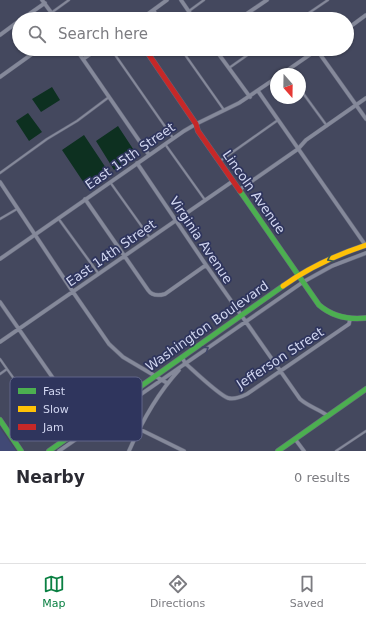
<!DOCTYPE html>
<html lang="en">
<head>
<meta charset="utf-8">
<style>
  body { margin:0; font-family:"DejaVu Sans",sans-serif; background:#f2f2f3; color:#2b2b33 }
  .compass { position:absolute; left:270px; top:68px; width:36px; height:36px; border-radius:50%; background:#fff; box-shadow:0 1px 3px #0004; rotate:160deg }
  .list { margin:0; padding:0; list-style:none }
  h2 { display:flex; justify-content:space-between; align-items:center; height:52px; margin:0; padding:0 16px; font-size:17px }
  h2 small { font-size:13px; font-weight:400; color:#7c7c81 }
  .icon { flex:none; width:22px; height:22px; fill:none; stroke:currentColor; stroke-width:2; stroke-linecap:round; stroke-linejoin:round }
  .map { position:relative; flex:none; width:366px; height:451px; overflow:hidden }
  .search { position:absolute; background:#fff; box-shadow:0 1px 3px #0004; left:12px; right:12px; top:12px; height:44px; display:flex; align-items:center; gap:10px; box-sizing:border-box; padding:0 14px; border-radius:22px; color:#7c7c81; font-size:15px }
  .sheet { height:112px; background:#fff }
  nav { display:flex; justify-content:space-around; align-items:center; box-sizing:border-box; height:56px; border-top:1px solid #e1e1e2; background:#fff; font-size:11px; color:#7c7c81 }
  nav a { display:grid; justify-items:center; gap:2px }
  nav .on { color:#0b8043 }
  .map>svg:first-child { display:block }
  .built { fill:#414975 }
  .water { fill:#0d3020 }
  .lines { fill:none; stroke-linecap:round; stroke-linejoin:round }
  .lane-casing { stroke:#63667a; stroke-width:3 }
  .street-casing { stroke:#63667a; stroke-width:4.5 }
  .fast-casing { stroke:#63667a; stroke-width:6 }
  .slow-casing { stroke:#63667a; stroke-width:6 }
  .jam-casing { stroke:#63667a; stroke-width:6 }
  .lane { stroke:#85899a; stroke-width:2 }
  .street { stroke:#85899a; stroke-width:3.5 }
  .fast { stroke:#4caf50; stroke-width:5 }
  .slow { stroke:#ffc107; stroke-width:5 }
  .jam { stroke:#c62828; stroke-width:5 }
  .oneway { stroke:#385a59 }
  .oneway2 { stroke:#404669 }
  .labels { text-anchor:middle; dominant-baseline:central; stroke-width:3.5; stroke-linejoin:round; paint-order:stroke }
  .street-label { font-size:13px; fill:#d1d6f0; stroke:#2f355d }
  .key { fill:#2f355d; stroke:#606589; stroke-width:1 }
  .key-label { font-size:11px; fill:#d1d6f0 }
</style>
</head>
<body>
<div class="map">
<svg width="366" height="451" viewBox="0 0 366 451">
  <rect width="100%" height="100%" fill="#44485e"/>
  <path class="built" d="M0 428 16 451H0Z"/>
  <path class="water" d="M52 87 60 100 41 112 32 99Z
    M28 113 42 132 29 141 16 121Z
    M118 126 137 155 114 170 96 141Z
    M84 135 110 174 88 189 62 150Z"/>
  <g class="lines">
    <defs>
      <path id="lane" d="M154 10 160 19
        M189 11 204 0
        M51 13 69 0
        M300 19 328 0
        M111 49 173 138
        M181 49 224 110
        M229 68 256 49
        M300 89 327 126
        M165 144 205 200
        M220 161 278 120
        M0 173 47 139 77 121 109 97
        M110 182 150 238
        M58 218 98 273
        M0 219 17 209
        M0 359 7 369 0 374
        M7 369 32 404
        M336 451 366 431"/>
      <path id="street" d="M42 0 56 19
        M181 0 194 19
        M22 19 45 3
        M141 19 167 0
        M239 19 267 0
        M347 29 366 15
        M0 35 19 21
        M76 49 149 155
        M215 49 250 97
        M317 50 366 119
        M83 59 98 49
        M282 74 318 49
        M0 77 39 49
        M258 91 366 246
        M137 163 206 265 300 399C309 407 319 409 328 416
        M0 182 73 292 109 344 123 357 167 383
        M239 190 298 149 306 140 366 98
        M85 199 148 290C152 296 158 296 165 294L206 265
        M0 259 184 131 196 124 239 103 276 78
        M0 302 55 381 63 389 72 396 184 451
        M0 342 233 181
        M182 357 185 363C194 371 219 395 228 398 234 400 241 397 247 394L349 324 350 319
        M295 439 304 451
        M59 451 303 282 332 266 366 253
        M129 451C142 421 157 394 179 370"/>
      <path id="fast" d="M240 191 319 305C333 317 348 320 366 318
        M0 420 21 451
        M49 451 283 286
        M278 451 366 389"/>
      <path id="slow" d="M283 286C308 268 336 255 366 245"/>
      <path id="jam" d="M145 49 196 124 198 131 240 191"/>
    </defs>
    <use href="#lane" class="lane-casing"/>
    <use href="#street" class="street-casing"/>
    <use href="#fast" class="fast-casing"/>
    <use href="#slow" class="slow-casing"/>
    <use href="#jam" class="jam-casing"/>
    <use href="#lane" class="lane"/>
    <use href="#street" class="street"/>
    <use href="#fast" class="fast"/>
    <use href="#slow" class="slow"/>
    <use href="#jam" class="jam"/>
  </g>
  <defs><path id="oneway-chevron" d="M-2-3.5L2.5 0L-2 3.5" fill="none" stroke-width="1.6" stroke-linecap="round" stroke-linejoin="round"/></defs>
  <use class="oneway" href="#oneway-chevron" transform="translate(330 259) rotate(155)"/>
  <use class="oneway2" href="#oneway-chevron" transform="translate(206 349) rotate(-34)"/>
  <g class="labels">
    <g class="street-label">
      <text transform="translate(130 156) rotate(-35)">East 15th Street</text>
      <text transform="translate(254 192) rotate(55)">Lincoln Avenue</text>
      <text transform="translate(201 240) rotate(56)">Virginia Avenue</text>
      <text transform="translate(111 253) rotate(-35)">East 14th Street</text>
      <text transform="translate(207 326) rotate(-35)">Washington Boulevard</text>
      <text transform="translate(280 358) rotate(-33)">Jefferson Street</text>
    </g>
  </g>
  <rect x="10" y="377" width="132" height="64" rx="6" class="key"/>
  <rect x="18" y="388" width="18" height="6" fill="#4caf50"/>
  <rect x="18" y="406" width="18" height="6" fill="#ffc107"/>
  <rect x="18" y="424" width="18" height="6" fill="#c62828"/>
  <g class="key-label">
    <text x="43" y="395">Fast</text>
    <text x="43" y="413">Slow</text>
    <text x="43" y="431">Jam</text>
  </g>
</svg>
<svg class="compass" viewBox="-18 -18 36 36"><path d="M0-13l5 13h-10z" fill="#e53935"/><path d="M0 13l5-13h-10z" fill="#7c7c81"/></svg>
<div class="search"><svg class="icon" aria-label="search" viewBox="0 0 24 24"><circle cx="10" cy="10" r="6"/><path d="M15 15l6 6"/></svg>Search here</div>
</div>
<section class="sheet">
<h2>Nearby<small>0 results</small></h2>
<ul class="list">
</ul>
</section>
<nav>
<a class="on"><svg class="icon" aria-label="map" viewBox="0 0 24 24"><path d="M3 6l6-2 6 2 6-2v14l-6 2-6-2-6 2zM9 4v14M15 6v14"/></svg>Map</a>
<a><svg class="icon" aria-label="directions" viewBox="0 0 24 24"><path d="M12 3l9 9-9 9-9-9zM9 14v-3h6M13 9l2 2-2 2"/></svg>Directions</a>
<a><svg class="icon" aria-label="saved" viewBox="0 0 24 24"><path d="M7 4h10v16l-5-4-5 4z"/></svg>Saved</a>
</nav>
</body>
</html>
